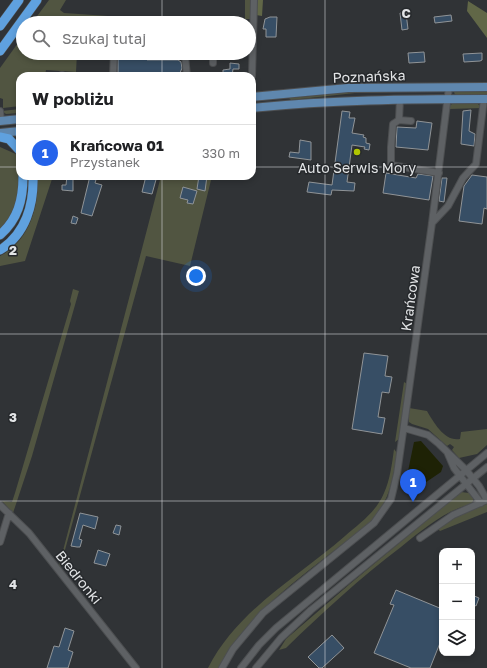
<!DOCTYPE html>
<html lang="pl">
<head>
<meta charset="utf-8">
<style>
  body { margin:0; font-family:"Golos Text",sans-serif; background:#f6f6f6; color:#202124 }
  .controls { position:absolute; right:12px; bottom:12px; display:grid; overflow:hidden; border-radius:8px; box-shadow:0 2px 6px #0003 }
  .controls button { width:36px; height:36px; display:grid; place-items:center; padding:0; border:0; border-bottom:1px solid #e0e0e0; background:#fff; color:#202124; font:20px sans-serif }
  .you { position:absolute; left:196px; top:276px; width:14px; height:14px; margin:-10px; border:3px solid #fff; border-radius:50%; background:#1a73e8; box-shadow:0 0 0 6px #1a73e833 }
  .badge { display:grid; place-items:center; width:26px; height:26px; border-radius:50%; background:#2563eb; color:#fff; font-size:13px; font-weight:700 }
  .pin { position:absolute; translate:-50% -33px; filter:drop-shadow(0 1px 2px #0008) }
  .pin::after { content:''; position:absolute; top:21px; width:14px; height:12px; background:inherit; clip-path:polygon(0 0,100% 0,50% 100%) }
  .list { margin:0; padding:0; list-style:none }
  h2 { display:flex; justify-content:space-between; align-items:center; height:52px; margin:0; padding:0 16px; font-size:17px }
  h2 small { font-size:13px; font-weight:400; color:#757577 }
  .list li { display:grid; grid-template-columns:26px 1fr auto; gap:12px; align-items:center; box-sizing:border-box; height:56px; padding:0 16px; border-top:1px solid #e0e0e0 }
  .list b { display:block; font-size:15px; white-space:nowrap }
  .list p { margin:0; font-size:13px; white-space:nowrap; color:#757577 }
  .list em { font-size:13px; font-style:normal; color:#757577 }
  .icon { flex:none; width:22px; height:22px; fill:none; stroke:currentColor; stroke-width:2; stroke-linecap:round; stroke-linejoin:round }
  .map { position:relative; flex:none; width:487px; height:668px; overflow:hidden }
  .search { position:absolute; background:#fff; box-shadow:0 2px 6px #0003; left:16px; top:16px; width:240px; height:44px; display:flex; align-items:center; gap:10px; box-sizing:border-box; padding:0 14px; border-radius:22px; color:#757577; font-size:15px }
  .panel { position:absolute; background:#fff; box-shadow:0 2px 6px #0003; left:16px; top:72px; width:240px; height:108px; border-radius:12px }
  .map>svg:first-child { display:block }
  .green { fill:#515541 }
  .forest { fill:#616747 }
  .water { fill:#1e2205 }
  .building { fill:#374e65; stroke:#909497 }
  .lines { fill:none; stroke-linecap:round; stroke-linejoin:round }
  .minor-casing { stroke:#4d4f51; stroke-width:8 }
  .major-casing { stroke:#4d4f51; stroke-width:10 }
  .highway-casing { stroke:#4d4f51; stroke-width:10 }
  .minor { stroke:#5e6164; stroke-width:6 }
  .major { stroke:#5f87ae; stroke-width:8 }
  .highway { stroke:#5fa1df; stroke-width:9 }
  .grid { fill:none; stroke:#e2e4e6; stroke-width:1; stroke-opacity:0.55 }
  .poi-dot { fill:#b1c500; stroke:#26292c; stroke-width:1.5 }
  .labels { text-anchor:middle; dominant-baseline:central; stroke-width:3; stroke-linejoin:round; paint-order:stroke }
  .street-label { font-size:14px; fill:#e2e4e6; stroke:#26292c }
  .poi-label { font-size:14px; fill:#e2e4e6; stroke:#26292c }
  .grid-label { font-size:13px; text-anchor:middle; font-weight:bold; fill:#e2e4e6; stroke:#26292c; stroke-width:3; stroke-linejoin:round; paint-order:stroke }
</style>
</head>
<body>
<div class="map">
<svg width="487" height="668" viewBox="0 0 487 668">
  <rect width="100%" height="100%" fill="#303336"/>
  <path class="green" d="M49 0H66L60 10 64 13 108 16 159 23H120L81 19 80 23H32Z
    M245 0H251L250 19H245Z
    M23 36V53H77L76 72 46 70 45 76H20V106L3 108V99L0 98V68Z
    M442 91 355 93 291 100 289 98 351 92Z
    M455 91H487V95H456L454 93Z
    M452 104H478L482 108 449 109V106Z
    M20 109V113L6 114 2 111Z
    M0 147 18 155C19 183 22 209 0 230Z
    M37 176H53L25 261 0 266V256C29 241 40 206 37 176Z
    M161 176H212L190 266 146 256 60 568 59 566Z
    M73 289 79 291 32 456 13 513 2 501 12 502 15 493 71 304 70 301Z
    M404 382 407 384 400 435 399 439 395 442Z
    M409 408 427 411C434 423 445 442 460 439L461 432 487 429V445L477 454 459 458 452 450 454 447 450 444 447 446 428 429 412 424 409 422Z
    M394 449 397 453C394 473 391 494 379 511 368 528 347 540 331 553 289 586 244 619 219 668H208C238 609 297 578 345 536 360 523 376 512 384 493 390 480 392 464 394 449Z
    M461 492 469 493 473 496V501L471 504C444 511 422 530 401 547 360 578 323 612 286 648L279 650 286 639 351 583Z
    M487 504V512L440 531 438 529 454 517Z"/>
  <path class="forest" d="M256 0H263L262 16 256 15Z
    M468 1 487 13V38L467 11Z"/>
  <path class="water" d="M421 441 443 466 441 472 413 491 406 481 414 442Z"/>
  <path class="building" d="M400 13H406L408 29 402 30Z
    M451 15 452 21 435 23 434 17Z
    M270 17H277L276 37H266V29H263L265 19Z
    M424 52 425 62 409 63 408 53Z
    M118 53H147V60H178L181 62 182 68 180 73 172 74 171 76H118Z
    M482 53V60L480 61 464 62 463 54Z
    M230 63 239 64V69H233L232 76H223V70L230 69Z
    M471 110 469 131 475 134 474 146 461 144 463 111Z
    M342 111 350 112 349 118H355L352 133 364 135 363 137 366 138V143L370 144 369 150 364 149 365 147 352 145 347 182 355 183 354 191 332 190 331 195 307 192 309 182 332 185Z
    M417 121 432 123 428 150 396 147 397 127 416 128Z
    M300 140 311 142V160L289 157 290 152 299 153Z
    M386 173 416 178 418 174 433 176 429 200 383 193Z
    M472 175 487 177V209L484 208 482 224 459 221 464 186Z
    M67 176H73V191L62 190V185H66Z
    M90 176H97L95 183 102 185 92 216 81 213Z
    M146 176H157L152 194 142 192Z
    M199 176H207L205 191 197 189Z
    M442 178H447L444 202 439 201Z
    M183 187 197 191 193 204 187 203 188 200 180 198Z
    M73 216 78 218 76 224 71 223Z
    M364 353 388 356 385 376 392 377 389 393 382 392 378 417 385 418 382 434 352 429Z
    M80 513 98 517 95 529 83 525 79 539 82 540 80 547H77L71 546Z
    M116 525 121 526 119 535 113 533Z
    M98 550 110 554 106 566 94 563Z
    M396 590 442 609V638L430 668H411L374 653 394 605 390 604Z
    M472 595 479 598 476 606 472 604Z
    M65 628 74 631 68 650 73 652 68 668H47L54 646 59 647Z
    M332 635 344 648 322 668H319L308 657Z"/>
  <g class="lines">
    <defs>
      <path id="minor" d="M180 53 185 56 187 76
        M213 54V63
        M185 56 213 54V53
        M62 76V75
        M113 76 114 53
        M252 76 254 0
        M400 99 399 120 411 121
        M0 111 1 121
        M399 120 393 124 391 147V165L439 173
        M432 223 448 206 463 178 476 164 484 99
        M404 428 428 435 439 444 466 470 479 486 487 500
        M448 454 454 468 481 503
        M0 505 29 533 136 668
        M420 538 453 515 487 500
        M0 542 9 513
        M222 668 233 649 263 613 374 523 391 499 397 474 405 418 432 223 449 87
        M241 668 259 645 276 628 487 453
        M256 668 281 638 311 610 487 467"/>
      <path id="major" d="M252 97 348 88 487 87
        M252 108C330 100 408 99 487 99
        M0 121 20 119
        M0 133 20 131"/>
      <path id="highway" d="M0 26 19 0
        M0 51 37 0
        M20 130V134
        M0 137 9 139 20 151
        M0 235C18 219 23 200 23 176
        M0 250C26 234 34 204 33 176"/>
    </defs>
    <use href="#minor" class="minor-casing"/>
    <use href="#major" class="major-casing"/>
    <use href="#highway" class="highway-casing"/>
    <use href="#minor" class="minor"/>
    <use href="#major" class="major"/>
    <use href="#highway" class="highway"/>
  </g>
  <path class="grid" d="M162 0V23M325 0V668M162 53V76M0 167H20M252 167H487M162 176V668M0 334H487M0 501H487"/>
  <circle class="poi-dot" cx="357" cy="152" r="4"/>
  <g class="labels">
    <g class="street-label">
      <text transform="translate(369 76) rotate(-2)">Poznańska</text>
      <text transform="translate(410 298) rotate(-82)">Krańcowa</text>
      <text transform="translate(79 577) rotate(51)">Biedronki</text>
    </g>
    <g class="poi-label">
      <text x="357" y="167">Auto Serwis Mory</text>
    </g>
  </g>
  <g class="grid-label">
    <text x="406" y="18">C</text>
    <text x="13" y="255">2</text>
    <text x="13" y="422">3</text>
    <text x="13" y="589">4</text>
  </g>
</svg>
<div class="controls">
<button>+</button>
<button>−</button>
<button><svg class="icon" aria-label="layers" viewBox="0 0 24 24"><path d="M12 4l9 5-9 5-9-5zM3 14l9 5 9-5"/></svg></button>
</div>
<div class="you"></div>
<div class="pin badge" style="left:413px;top:502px">1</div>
<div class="search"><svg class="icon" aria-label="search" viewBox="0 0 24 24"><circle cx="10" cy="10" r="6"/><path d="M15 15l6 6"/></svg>Szukaj tutaj</div>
<section class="panel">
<h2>W pobliżu<small></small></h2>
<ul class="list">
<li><span class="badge">1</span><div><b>Krańcowa 01</b><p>Przystanek</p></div><em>330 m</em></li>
</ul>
</section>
</div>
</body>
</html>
